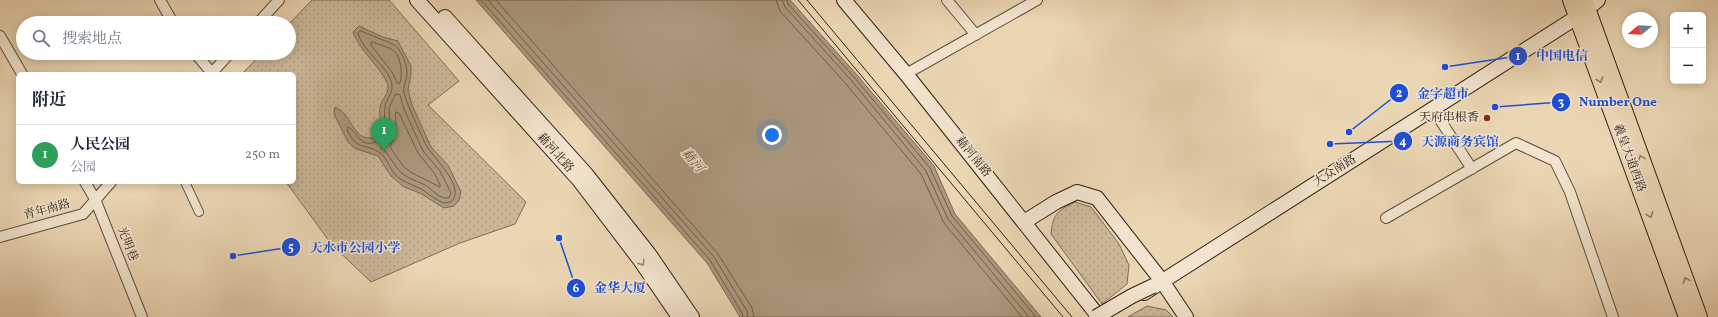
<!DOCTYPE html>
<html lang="zh">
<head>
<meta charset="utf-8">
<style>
  body { margin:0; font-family:Vollkorn,"Noto Serif SC",serif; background:#f6f6f7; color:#1f2937 }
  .controls { position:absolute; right:12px; top:12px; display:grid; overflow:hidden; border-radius:6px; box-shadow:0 2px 10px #0003 }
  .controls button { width:36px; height:36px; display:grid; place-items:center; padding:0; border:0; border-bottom:1px solid #e0e1e3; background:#fff; color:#1f2937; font:20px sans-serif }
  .compass { position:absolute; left:1622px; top:12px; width:36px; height:36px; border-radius:50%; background:#fff; box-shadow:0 2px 10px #0003; rotate:252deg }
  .you { position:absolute; left:772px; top:135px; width:14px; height:14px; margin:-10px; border:3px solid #fff; border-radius:50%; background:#1a73e8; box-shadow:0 0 0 6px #1a73e833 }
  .badge { display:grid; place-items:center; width:26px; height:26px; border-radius:50%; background:#d93025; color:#fff; font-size:13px; font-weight:700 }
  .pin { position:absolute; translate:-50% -33px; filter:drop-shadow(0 1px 2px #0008) }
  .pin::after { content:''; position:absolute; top:21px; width:14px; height:12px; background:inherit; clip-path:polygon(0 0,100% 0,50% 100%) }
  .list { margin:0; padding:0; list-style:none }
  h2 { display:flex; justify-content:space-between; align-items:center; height:52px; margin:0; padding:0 16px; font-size:17px }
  h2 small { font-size:13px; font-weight:400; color:#747a83 }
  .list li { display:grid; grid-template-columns:26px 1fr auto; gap:12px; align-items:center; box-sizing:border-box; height:60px; padding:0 16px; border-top:1px solid #e0e1e3 }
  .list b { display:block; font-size:15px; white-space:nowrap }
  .list p { margin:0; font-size:13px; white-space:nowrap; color:#747a83 }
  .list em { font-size:13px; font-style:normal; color:#747a83 }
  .icon { flex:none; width:22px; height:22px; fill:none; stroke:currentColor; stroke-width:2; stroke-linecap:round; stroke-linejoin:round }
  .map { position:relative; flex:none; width:1718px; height:317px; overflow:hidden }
  .search { position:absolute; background:#fff; box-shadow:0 2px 10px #0003; left:16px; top:16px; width:280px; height:44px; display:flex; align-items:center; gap:10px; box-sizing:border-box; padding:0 14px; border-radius:22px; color:#747a83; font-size:15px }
  .panel { position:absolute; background:#fff; box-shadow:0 2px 10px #0003; left:16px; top:72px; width:280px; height:112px; border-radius:6px }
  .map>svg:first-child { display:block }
  .grass { fill:url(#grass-dots); stroke:#7d6c56 }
  .water { fill:#ab987d; stroke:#796853 }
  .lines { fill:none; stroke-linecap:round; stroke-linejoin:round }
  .shore { stroke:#6d5c48; stroke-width:1 }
  .pedestrian-casing { stroke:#5e4e3c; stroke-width:10 }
  .minor-casing { stroke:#5e4e3c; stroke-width:12 }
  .secondary-casing { stroke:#2f2114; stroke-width:16 }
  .primary-casing { stroke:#2f2114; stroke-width:18 }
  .pedestrian { stroke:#f2e4ce; stroke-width:8 }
  .minor { stroke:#f2e4ce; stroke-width:10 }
  .secondary { stroke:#f2e4ce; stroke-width:14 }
  .primary { stroke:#ebd6b3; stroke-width:16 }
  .tram { stroke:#2f2114; stroke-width:1 }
  .secondary-bridge-casing { stroke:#2f2114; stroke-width:16; stroke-linecap:butt }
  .secondary-bridge { stroke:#f2e4ce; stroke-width:14 }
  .oneway { stroke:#8d7c64 }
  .oneway2 { stroke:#9a8c7a }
  .poi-dot { fill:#8f2418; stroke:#f2e4ce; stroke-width:1.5 }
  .labels { text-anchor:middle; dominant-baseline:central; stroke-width:3; stroke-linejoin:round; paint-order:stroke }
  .poi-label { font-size:12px; fill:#2f2114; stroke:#f2e4ce; text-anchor:end }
  .street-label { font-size:12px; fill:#2f2114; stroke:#f2e4ce }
  .water-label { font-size:13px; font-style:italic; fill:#5a4b39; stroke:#f2e4ce }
  .leader { fill:none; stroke:#1d4ed8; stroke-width:1.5 }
  .callout-dot { fill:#1d4ed8; stroke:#f2e4ce; stroke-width:1.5 }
  .mark-label { font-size:12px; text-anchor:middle; font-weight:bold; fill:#fff }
  .callout-label { font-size:13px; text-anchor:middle; font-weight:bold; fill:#1d4ed8; stroke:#f2e4ce; stroke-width:3; stroke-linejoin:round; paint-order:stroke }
</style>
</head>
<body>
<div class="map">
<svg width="1718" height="317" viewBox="0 0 1718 317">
  <defs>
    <pattern id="grass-dots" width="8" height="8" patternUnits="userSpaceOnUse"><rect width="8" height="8" fill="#cbb798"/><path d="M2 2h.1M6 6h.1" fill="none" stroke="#af9d82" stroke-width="1.8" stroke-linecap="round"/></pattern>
  </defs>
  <rect width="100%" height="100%" fill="#ebd6b3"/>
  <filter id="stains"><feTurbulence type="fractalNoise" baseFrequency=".005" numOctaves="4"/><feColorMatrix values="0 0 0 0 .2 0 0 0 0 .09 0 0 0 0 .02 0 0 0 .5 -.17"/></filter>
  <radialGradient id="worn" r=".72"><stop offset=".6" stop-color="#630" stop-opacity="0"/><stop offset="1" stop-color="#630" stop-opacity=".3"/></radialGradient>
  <path class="grass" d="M312 0H389L459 81 428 105 526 202 515 224 460 243 371 282 332 245 286 182H294V74H242L262 53H289V24Z
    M1075 202 1091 207 1119 244 1129 265 1127 284 1102 304 1051 234C1053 214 1057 211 1075 202Z
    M1147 306 1166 310 1173 317H1128Z"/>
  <path class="water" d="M476 0H790L857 75 934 166 955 214 1041 317H740L707 263Z
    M359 26 383 37 398 41 411 66V74L408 90 412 105 431 147 448 165 461 192 459 200 454 206 444 208 420 193 404 187 391 176 378 156 354 148 348 142 334 114 335 107C354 116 353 144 377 137 383 127 379 118 380 107 382 99 388 95 388 87 388 75 358 49 353 32Z"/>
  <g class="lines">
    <path class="shore" d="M481 0 710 260 742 313 743 317
      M488 0 714 257 747 311 748 317
      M496 0 718 254 752 308 754 317
      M776 0 780 11 846 84 921 174 944 223 1022 317
      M782 0 785 7 851 80 926 171 948 219 1029 317
      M787 0 788 4 854 77 930 168 952 216 1036 317
      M361 31C367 34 395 44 397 47 402 53 408 66 407 75 406 81 403 87 404 93 409 110 418 127 425 143 432 158 467 186 451 202L444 203C436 200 430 195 423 190 413 184 402 183 394 173 389 167 387 158 380 153 364 142 358 152 347 130L348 127C359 133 361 152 381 139 388 127 383 119 385 107 386 99 392 95 392 87 393 69 362 52 358 33Z
      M373 42C379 45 385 46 391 49 401 53 403 74 400 83H397L392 72 371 45V43Z
      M396 94 400 95 404 109 423 151 440 171 451 193 449 198C440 200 432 189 425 185 415 180 405 178 398 169 392 162 389 154 381 147L390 132 389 108Z
      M396 112 399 113 418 153 435 174 440 185V187L412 173 403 166 390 147 396 132Z"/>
    <defs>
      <path id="pedestrian" d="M185 182 199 212"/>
      <path id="minor" d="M160 0 173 23
        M947 0 976 35
        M258 23 279 0
        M0 36 22 74
        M195 53 212 73
        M211 74 230 53
        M906 74 1037 0
        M1433 109 1472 169
        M85 182 95 199 142 317
        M1386 218 1516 143 1555 161 1570 192 1613 317
        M0 237 83 214 111 182"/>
      <path id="secondary" d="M417 0 579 180 640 260 679 317
        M844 0 906 74 1099 317
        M445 17 586 174 649 254 692 317
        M1024 222 1056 202 1077 192 1097 198 1162 281 1186 317
        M1144 293 1577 17 1598 0"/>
      <path id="primary" d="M1571 0 1687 317
        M1584 0 1699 317"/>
    </defs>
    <use href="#pedestrian" class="pedestrian-casing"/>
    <use href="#minor" class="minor-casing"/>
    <use href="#secondary" class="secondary-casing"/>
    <use href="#primary" class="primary-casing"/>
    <use href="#pedestrian" class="pedestrian"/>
    <use href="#minor" class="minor"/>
    <use href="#secondary" class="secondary"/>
    <use href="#primary" class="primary"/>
    <path class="tram" d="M798 0 1063 317
      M807 0 1072 317"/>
    <defs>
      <path id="secondary-bridge" d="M1096 317 1132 296 1153 286"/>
    </defs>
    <use href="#secondary-bridge" class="secondary-bridge-casing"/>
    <use href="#secondary-bridge" class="secondary-bridge"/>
  </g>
  <defs><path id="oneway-chevron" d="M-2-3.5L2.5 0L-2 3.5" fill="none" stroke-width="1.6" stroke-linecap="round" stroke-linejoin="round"/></defs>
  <g class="oneway">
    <use href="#oneway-chevron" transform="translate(1600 80) rotate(70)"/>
    <use href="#oneway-chevron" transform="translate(1641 158) rotate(-110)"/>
    <use href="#oneway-chevron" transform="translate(1650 215) rotate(70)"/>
    <use href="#oneway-chevron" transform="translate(1686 280) rotate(-110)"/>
  </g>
  <use class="oneway2" href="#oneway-chevron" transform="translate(642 263) rotate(55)"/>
  <circle class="poi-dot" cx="1487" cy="118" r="4"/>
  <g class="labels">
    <g class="poi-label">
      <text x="1479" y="118">天府串根香</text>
    </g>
    <g class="street-label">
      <text transform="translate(555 153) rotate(48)">藉河北路</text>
      <text transform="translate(973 157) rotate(51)">藉河南路</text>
      <text transform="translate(1629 158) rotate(70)">羲皇大道西路</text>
      <text transform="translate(1335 171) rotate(-32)">大众南路</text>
      <text transform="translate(47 210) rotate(-15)">青年南路</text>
      <text transform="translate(127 244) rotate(68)">光明巷</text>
    </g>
    <g class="water-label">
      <text transform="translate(692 161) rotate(50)">藉河</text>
    </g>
  </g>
  <path class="leader" d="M1445 67L1518 56M1349 132L1399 93M1495 107L1561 102M1330 144L1403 141M233 256L291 247M559 238L576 288"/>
  <g class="callout-dot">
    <circle cx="1445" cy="67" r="4"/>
    <circle cx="1349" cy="132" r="4"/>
    <circle cx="1495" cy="107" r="4"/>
    <circle cx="1330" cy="144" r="4"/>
    <circle cx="233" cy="256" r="4"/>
    <circle cx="559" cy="238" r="4"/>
    <circle cx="1518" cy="56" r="10"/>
    <circle cx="1399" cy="93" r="10"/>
    <circle cx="1561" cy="102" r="10"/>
    <circle cx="1403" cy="141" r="10"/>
    <circle cx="291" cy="247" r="10"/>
    <circle cx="576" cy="288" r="10"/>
  </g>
  <g class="mark-label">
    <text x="1518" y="60">1</text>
    <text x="1399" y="97">2</text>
    <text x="1561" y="106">3</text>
    <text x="1403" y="145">4</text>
    <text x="291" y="251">5</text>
    <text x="576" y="292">6</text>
  </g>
  <g class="callout-label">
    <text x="1562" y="60">中国电信</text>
    <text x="1443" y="98">金字超市</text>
    <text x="1618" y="106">Number One</text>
    <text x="1460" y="146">天源商务宾馆</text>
    <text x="355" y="252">天水市公园小学</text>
    <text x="620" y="292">金华大厦</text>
  </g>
  <rect width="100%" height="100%" filter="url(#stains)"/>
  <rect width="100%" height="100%" fill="url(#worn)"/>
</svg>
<div class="controls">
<button>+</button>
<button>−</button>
</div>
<svg class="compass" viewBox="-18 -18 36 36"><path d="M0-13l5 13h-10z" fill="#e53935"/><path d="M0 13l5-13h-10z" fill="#747a83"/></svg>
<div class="you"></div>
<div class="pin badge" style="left:384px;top:151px;background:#2e9e5b">1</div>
<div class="search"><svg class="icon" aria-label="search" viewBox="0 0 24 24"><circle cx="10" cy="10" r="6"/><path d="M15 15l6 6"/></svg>搜索地点</div>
<section class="panel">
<h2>附近<small></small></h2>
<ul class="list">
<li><span class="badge" style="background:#2e9e5b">1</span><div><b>人民公园</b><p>公园</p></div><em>250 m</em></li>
</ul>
</section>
</div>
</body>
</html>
